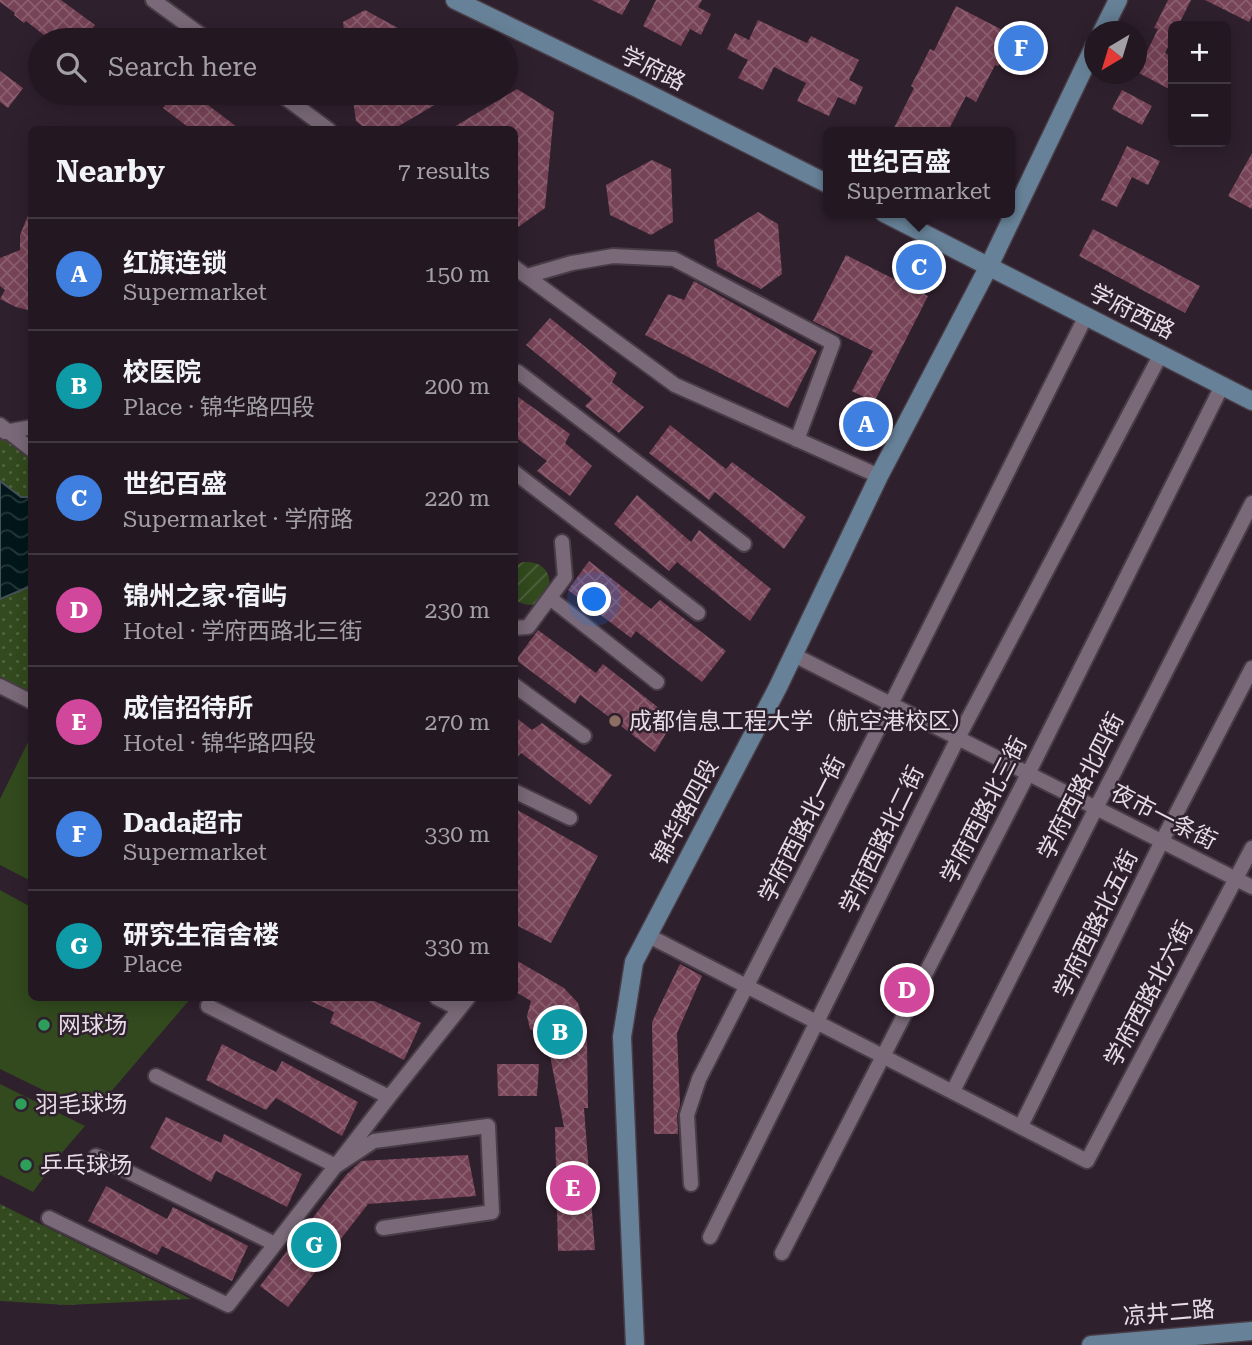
<!DOCTYPE html>
<html lang="en">
<head>
<meta charset="utf-8">
<style>
  body { margin:0; font-family:"Roboto Serif","Noto Sans SC",serif; background:#2b212a; color:#f1f3f6 }
  .controls { position:absolute; right:21px; top:21px; display:grid; overflow:hidden; border-radius:10px; box-shadow:0 4px 18px #0003 }
  .controls button { width:63px; height:63px; display:grid; place-items:center; padding:0; border:0; border-bottom:2px solid #403740; background:#231822; color:#f1f3f6; font:35px sans-serif }
  .compass { position:absolute; left:1084px; top:21px; width:63px; height:63px; border-radius:50%; background:#231822; box-shadow:0 4px 18px #0003; rotate:218deg }
  .you { position:absolute; left:595px; top:600px; width:24px; height:24px; margin:-18px; border:5px solid #fff; border-radius:50%; background:#1a73e8; box-shadow:0 0 0 10px #1a73e833 }
  .badge { display:grid; place-items:center; width:46px; height:46px; border-radius:50%; background:#8c9099; color:#fff; font-size:23px; font-weight:700 }
  .pin { position:absolute; translate:-50% -50%; border:4px solid #fff; box-shadow:0 2px 7px #0006 }
  .popup { position:absolute; left:823px; top:127px; width:192px; height:91px; box-sizing:border-box; display:grid; place-content:center; border-radius:10px; background:#231822; filter:drop-shadow(0 2px 5px #0005); font-size:23px; white-space:nowrap; color:#a3a0a5 }
  .popup b { font-size:26px; color:#f1f3f6 }
  .popup::after { content:''; position:absolute; left:50%; top:100%; margin-left:-14px; border:14px solid transparent; border-top-color:#231822 }
  .list { margin:0; padding:0; list-style:none }
  h2 { display:flex; justify-content:space-between; align-items:center; height:91px; margin:0; padding:0 28px; font-size:30px }
  h2 small { font-size:23px; font-weight:400; color:#a3a0a5 }
  .list li { display:grid; grid-template-columns:46px 1fr auto; gap:21px; align-items:center; box-sizing:border-box; height:112px; padding:0 28px; border-top:2px solid #403740 }
  .list b { display:block; font-size:26px; white-space:nowrap }
  .list p { margin:0; font-size:23px; white-space:nowrap; color:#a3a0a5 }
  .list em { font-size:23px; font-style:normal; color:#a3a0a5 }
  .icon { flex:none; width:38px; height:38px; fill:none; stroke:currentColor; stroke-width:2; stroke-linecap:round; stroke-linejoin:round }
  .map { position:relative; flex:none; width:1252px; height:1345px; overflow:hidden }
  .search { position:absolute; background:#231822; box-shadow:0 4px 18px #0003; left:28px; top:28px; width:490px; height:77px; display:flex; align-items:center; gap:18px; box-sizing:border-box; padding:0 24px; border-radius:38px; color:#a3a0a5; font-size:26px }
  .panel { position:absolute; background:#231822; box-shadow:0 4px 18px #0003; left:28px; top:126px; width:490px; height:875px; border-radius:10px }
  .map>svg:first-child { display:block }
  .park { fill:url(#park-dots) }
  .garden { fill:url(#garden-furrows) }
  .pitch { fill:#324a1e }
  .water { fill:url(#water-waves); stroke:#465257; stroke-width:2 }
  .building { fill:url(#building-cross-hatch) }
  .lines { fill:none; stroke-linecap:round; stroke-linejoin:round }
  .street-casing { stroke:#483c47; stroke-width:18 }
  .secondary-casing { stroke:#483c47; stroke-width:21 }
  .street { stroke:#7a6978; stroke-width:14 }
  .secondary { stroke:#678298; stroke-width:18 }
  .education-dot { fill:#8d6e63; stroke:#2f202d; stroke-width:2.5 }
  .leisure-dot { fill:#2e9e5b; stroke:#2f202d; stroke-width:2.5 }
  .labels { text-anchor:middle; dominant-baseline:central; stroke-width:5; stroke-linejoin:round; paint-order:stroke }
  .street-label { font-size:23px; fill:#e7dde6; stroke:#2f202d }
  .poi-label { font-size:23px; fill:#e7dde6; stroke:#2f202d; text-anchor:start }
</style>
</head>
<body>
<div class="map">
<svg width="1252" height="1345" viewBox="0 0 1252 1345">
  <defs>
    <pattern id="park-dots" width="8" height="8" patternUnits="userSpaceOnUse" patternTransform="scale(1.75)"><rect width="8" height="8" fill="#324a1e"/><path d="M2 2h.1M6 6h.1" fill="none" stroke="#50643f" stroke-width="1.8" stroke-linecap="round"/></pattern>
    <pattern id="garden-furrows" width="10" height="10" patternUnits="userSpaceOnUse" patternTransform="scale(1.75)"><rect width="10" height="10" fill="#324a1e"/><path d="M-1 1l2-2M0 10L10 0M9 11l2-2" fill="none" stroke="#50643f"/></pattern>
    <pattern id="water-waves" width="16" height="10" patternUnits="userSpaceOnUse" patternTransform="scale(1.75)"><rect width="16" height="10" fill="#01171a"/><path d="M0 5q4-4 8 0t8 0" fill="none" stroke="#26383b"/></pattern>
    <pattern id="building-cross-hatch" width="8" height="8" patternUnits="userSpaceOnUse" patternTransform="scale(1.75)"><rect width="8" height="8" fill="#774356"/><path d="M0 0l8 8M0 8l8-8" fill="none" stroke="#8a5e6e"/></pattern>
  </defs>
  <rect width="100%" height="100%" fill="#2f202d"/>
  <path class="park" d="M0 433 31 450V702L0 686Z
    M0 1204 191 1299 67 1305 0 1301Z"/>
  <path class="garden" d="M523 562C567 559 550 622 515 600L514 566Z"/>
  <path class="pitch" d="M31 736V881L0 865V799Z
    M0 890 31 907 32 998H191L92 1114 0 1069Z
    M0 1084 85 1126 60 1155 33 1192 0 1175Z"/>
  <path class="water" d="M0 481 21 497H32L31 586 0 599Z"/>
  <path class="building" d="M0 0H61L95 25 84 40H40L44 35 26 21 24 23 14 15 15 13 0 2Z
    M592 0H630L622 15Z
    M656 0H702L698 7 711 14 701 35 690 29 681 46 643 26Z
    M1168 0H1191L1178 26H1173V36L1165 53 1173 57V91L1137 72 1158 29 1154 28Z
    M1205 0H1252V16L1249 22Z
    M956 6 1014 36 998 66 995 65 976 102 966 96 950 127 951 132H892L914 88 911 86 930 49 934 51Z
    M365 10 420 40H345L343 22Z
    M758 20 807 43 811 36 859 60 849 80 863 87 855 105 838 97 829 116 797 101 806 83 774 67 763 90 738 78 748 60 727 49 735 33 749 40Z
    M0 71 23 88 8 108 0 102Z
    M517 89 554 112 545 208 514 230V130H449Z
    M1122 90 1152 106 1142 125 1112 109Z
    M154 93H192L241 130H192L163 108 167 103Z
    M352 93H455L392 130H367L356 121Z
    M1127 146 1160 161 1148 185 1132 177 1117 207 1101 200Z
    M1252 153V209L1228 196Z
    M652 160 671 169 673 222 651 235 610 215 606 185Z
    M31 208H32V311L16 307 0 299 5 290 0 286V258L20 250V235Z
    M758 212 778 224 782 274 761 289 717 266 714 240Z
    M1093 229 1200 286 1185 313 1079 256Z
    M846 255 928 296 874 402 852 391 873 351 813 321Z
    M694 281 817 351 788 408 645 335 668 294 684 300Z
    M550 318 617 373 612 382 644 407 619 433 585 406 592 399 526 345Z
    M514 394 570 434 565 443 592 466 570 496 537 471 547 461 514 436Z
    M670 425 726 469 732 462 806 517 784 549 715 492 709 500 649 453Z
    M637 495 691 542 699 530 771 589 750 621 677 562 669 571 614 524Z
    M589 561 651 609 660 600 726 651 702 682 636 631 631 638 568 590Z
    M538 630 596 673 603 664 674 720 655 752 580 695 575 704 516 660Z
    M514 716 532 730 542 723 612 775 590 805 521 753 514 761Z
    M514 808 598 856 551 943 514 924Z
    M514 959 564 988 578 1003 583 1020 587 1041 588 1108H584L595 1250 558 1251 555 1127H564L551 1061 553 1037 546 1036 544 1025 541 1026 540 1035 530 1029 527 1016 531 1001 514 991Z
    M680 964 702 976 677 1033 680 1105 677 1115 678 1134H654L652 1022Z
    M304 998H368L421 1023 404 1060 330 1023 334 1012Z
    M222 1044 276 1072 282 1061 358 1102 342 1136 276 1098 266 1110 206 1080Z
    M497 1064H539L537 1096H498Z
    M166 1117 221 1143 224 1134 302 1174 287 1207 216 1171 211 1182 150 1148Z
    M468 1155 476 1196 368 1204 288 1307 260 1286 346 1175 361 1161Z
    M106 1186 167 1219 173 1207 248 1246 232 1281 162 1246 157 1255 88 1221Z"/>
  <g class="lines">
    <defs>
      <path id="street" d="M153 0 208 40
        M279 93 329 130
        M514 267 675 385 879 476
        M527 276 572 263 613 256 674 259 833 343 797 440
        M518 372 744 544
        M0 425 32 450
        M5 432 32 427
        M514 472 698 613
        M550 598 657 682
        M514 628 528 627 565 577 562 542
        M794 655 1252 887
        M514 685 584 736
        M0 686 32 702
        M514 791 570 818
        M647 935 1087 1161 1252 848
        M437 998 459 1009
        M208 1006 389 1097 468 998
        M156 1076 336 1166 374 1141 488 1126 492 1212 383 1228
        M953 1091 1096 808 1252 503
        M1021 1126 1162 841 1252 668
        M96 1156 275 1244
        M691 1184 687 1115 699 1079 891 704 1086 316
        M49 1218 228 1305 389 1097
        M710 1237 958 738 1161 354
        M782 1253 1028 774 1222 386"/>
      <path id="secondary" d="M455 0 637 88 828 184
        M1102 32 1118 0
        M884 213 1252 401
        M635 1345 622 1037 634 962 778 687 879 476 989 266 1094 47
        M1091 1345 1252 1331"/>
    </defs>
    <use href="#street" class="street-casing"/>
    <use href="#secondary" class="secondary-casing"/>
    <use href="#street" class="street"/>
    <use href="#secondary" class="secondary"/>
  </g>
  <circle class="education-dot" cx="615" cy="721" r="7"/>
  <g class="leisure-dot">
    <circle cx="44" cy="1025" r="7"/>
    <circle cx="21" cy="1104" r="7"/>
    <circle cx="26" cy="1165" r="7"/>
  </g>
  <g class="labels">
    <g class="street-label">
      <text transform="translate(653 69) rotate(26)">学府路</text>
      <text transform="translate(1132 312) rotate(27)">学府西路</text>
      <text transform="translate(1081 786) rotate(-63)">学府西路北四街</text>
      <text transform="translate(984 810) rotate(-63)">学府西路北三街</text>
      <text transform="translate(685 812) rotate(-62)">锦华路四段</text>
      <text transform="translate(1164 817) rotate(27)">夜市一条街</text>
      <text transform="translate(802 829) rotate(-63)">学府西路北一街</text>
      <text transform="translate(882 840) rotate(-64)">学府西路北二街</text>
      <text transform="translate(1096 924) rotate(-64)">学府西路北五街</text>
      <text transform="translate(1149 994) rotate(-62)">学府西路北六街</text>
      <text transform="translate(1169 1313) rotate(-5)">凉井二路</text>
    </g>
    <g class="poi-label">
      <text x="629" y="721">成都信息工程大学（航空港校区）</text>
      <text x="58" y="1025">网球场</text>
      <text x="35" y="1104">羽毛球场</text>
      <text x="40" y="1165">乒乓球场</text>
    </g>
  </g>
</svg>
<div class="controls">
<button>+</button>
<button>−</button>
</div>
<svg class="compass" viewBox="-18 -18 36 36"><path d="M0-13l5 13h-10z" fill="#e53935"/><path d="M0 13l5-13h-10z" fill="#a3a0a5"/></svg>
<div class="you"></div>
<div class="pin badge" style="left:866px;top:424px;background:#3f7fe0">A</div>
<div class="pin badge" style="left:560px;top:1032px;background:#0f9aa8">B</div>
<div class="pin badge" style="left:919px;top:267px;background:#3f7fe0">C</div>
<div class="popup"><b>世纪百盛</b>Supermarket</div>
<div class="pin badge" style="left:907px;top:990px;background:#d1479c">D</div>
<div class="pin badge" style="left:573px;top:1188px;background:#d1479c">E</div>
<div class="pin badge" style="left:1021px;top:48px;background:#3f7fe0">F</div>
<div class="pin badge" style="left:314px;top:1245px;background:#0f9aa8">G</div>
<div class="search"><svg class="icon" aria-label="search" viewBox="0 0 24 24"><circle cx="10" cy="10" r="6"/><path d="M15 15l6 6"/></svg>Search here</div>
<section class="panel">
<h2>Nearby<small>7 results</small></h2>
<ul class="list">
<li><span class="badge" style="background:#3f7fe0">A</span><div><b>红旗连锁</b><p>Supermarket</p></div><em>150 m</em></li>
<li><span class="badge" style="background:#0f9aa8">B</span><div><b>校医院</b><p>Place · 锦华路四段</p></div><em>200 m</em></li>
<li><span class="badge" style="background:#3f7fe0">C</span><div><b>世纪百盛</b><p>Supermarket · 学府路</p></div><em>220 m</em></li>
<li><span class="badge" style="background:#d1479c">D</span><div><b>锦州之家·宿屿</b><p>Hotel · 学府西路北三街</p></div><em>230 m</em></li>
<li><span class="badge" style="background:#d1479c">E</span><div><b>成信招待所</b><p>Hotel · 锦华路四段</p></div><em>270 m</em></li>
<li><span class="badge" style="background:#3f7fe0">F</span><div><b>Dada超市</b><p>Supermarket</p></div><em>330 m</em></li>
<li><span class="badge" style="background:#0f9aa8">G</span><div><b>研究生宿舍楼</b><p>Place</p></div><em>330 m</em></li>
</ul>
</section>
</div>
</body>
</html>
